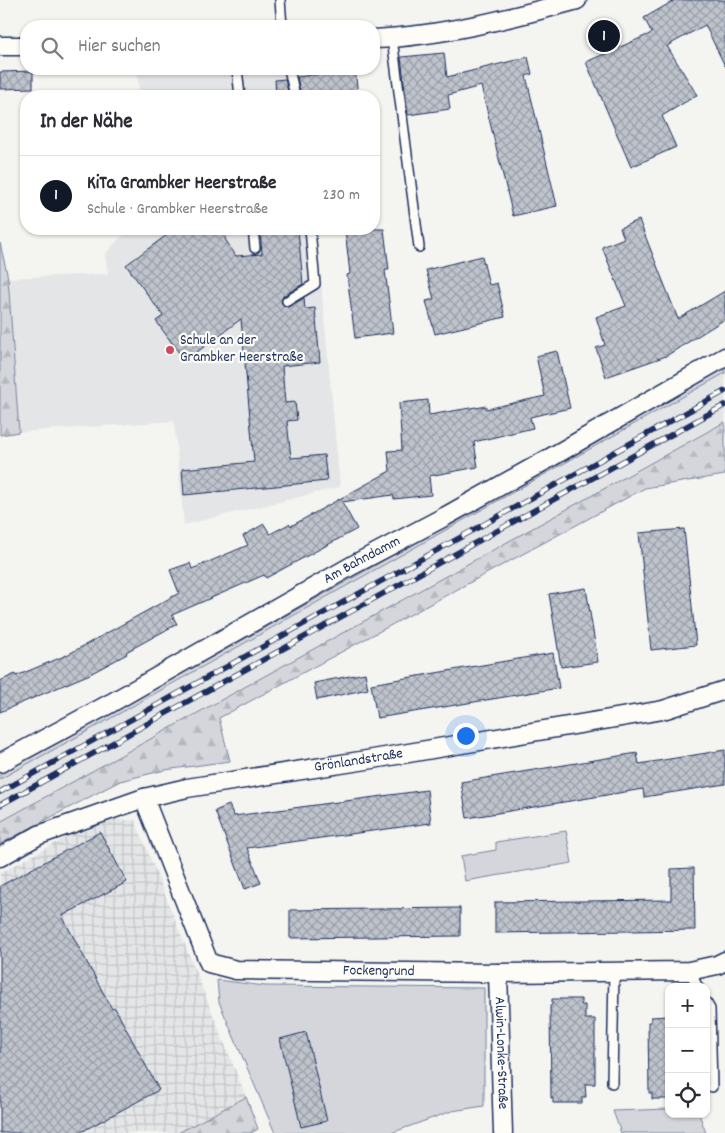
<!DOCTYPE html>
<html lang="de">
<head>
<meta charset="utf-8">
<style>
  body { margin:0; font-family:Dekko,sans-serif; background:#f2f2f3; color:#2b2b33 }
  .controls { position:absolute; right:15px; bottom:15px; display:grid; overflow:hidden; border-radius:10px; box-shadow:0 1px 4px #0004 }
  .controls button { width:45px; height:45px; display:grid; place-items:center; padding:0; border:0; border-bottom:1px solid #e1e1e2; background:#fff; color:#2b2b33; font:25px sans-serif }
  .you { position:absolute; left:465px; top:735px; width:18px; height:18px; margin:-12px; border:4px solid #fff; border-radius:50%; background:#1a73e8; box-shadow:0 0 0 8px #1a73e833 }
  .badge { display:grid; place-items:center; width:32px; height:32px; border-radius:50%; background:#111827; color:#fff; font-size:16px; font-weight:700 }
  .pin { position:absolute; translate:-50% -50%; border:2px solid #fff; box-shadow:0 1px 5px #0006 }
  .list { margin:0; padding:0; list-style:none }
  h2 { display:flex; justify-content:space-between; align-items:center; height:65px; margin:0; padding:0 20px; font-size:21px }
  h2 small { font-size:16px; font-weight:400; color:#7c7c81 }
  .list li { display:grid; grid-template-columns:32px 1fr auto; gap:15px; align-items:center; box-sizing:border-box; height:80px; padding:0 20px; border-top:1px solid #e1e1e2 }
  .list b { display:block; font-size:19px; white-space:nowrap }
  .list p { margin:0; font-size:16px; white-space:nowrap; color:#7c7c81 }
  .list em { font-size:16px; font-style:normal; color:#7c7c81 }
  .icon { flex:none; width:28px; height:28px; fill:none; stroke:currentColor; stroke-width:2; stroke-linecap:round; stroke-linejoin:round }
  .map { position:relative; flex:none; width:725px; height:1133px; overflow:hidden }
  .search { position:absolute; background:#fff; box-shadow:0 1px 4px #0004; left:20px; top:20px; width:360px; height:55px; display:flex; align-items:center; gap:12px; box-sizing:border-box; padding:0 18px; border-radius:20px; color:#7c7c81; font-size:19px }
  .panel { position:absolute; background:#fff; box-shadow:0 1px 4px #0004; left:20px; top:90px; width:360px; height:145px; border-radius:20px }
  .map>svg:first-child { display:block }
  .built { fill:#e4e5e6 }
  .industrial { fill:url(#industrial-grid) }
  .green { fill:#d4d6db; stroke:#78829c }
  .forest { fill:url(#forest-firs); stroke:#78829c }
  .building { fill:url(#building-cross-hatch); stroke:#1b2f5e }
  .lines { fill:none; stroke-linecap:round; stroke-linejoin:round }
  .service-casing { stroke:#1b2f5e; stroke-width:12 }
  .minor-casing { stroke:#1b2f5e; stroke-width:21 }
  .service { stroke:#fdfcf7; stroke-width:9 }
  .minor { stroke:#fdfcf7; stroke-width:18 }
  .rail-casing { stroke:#1b2f5e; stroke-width:5.5 }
  .rail { stroke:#fdfcf7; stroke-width:4; stroke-dasharray:11; stroke-linecap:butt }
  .poi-dot { fill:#d1495b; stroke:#fdfcf7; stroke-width:2 }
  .labels { text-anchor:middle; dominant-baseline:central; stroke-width:4.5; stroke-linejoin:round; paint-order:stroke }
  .poi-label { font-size:15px; fill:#1b2f5e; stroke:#fdfcf7; text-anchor:start }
  .street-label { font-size:15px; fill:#1b2f5e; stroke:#fdfcf7 }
</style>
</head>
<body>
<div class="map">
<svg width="725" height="1133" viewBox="0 0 725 1133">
  <defs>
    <pattern id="industrial-grid" width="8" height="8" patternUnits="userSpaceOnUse" patternTransform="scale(1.25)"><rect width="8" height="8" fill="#e4e5e6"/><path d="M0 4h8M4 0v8" fill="none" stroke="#c3c5c8"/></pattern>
    <pattern id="forest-firs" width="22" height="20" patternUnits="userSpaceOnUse" patternTransform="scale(1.25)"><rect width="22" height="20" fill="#d4d6db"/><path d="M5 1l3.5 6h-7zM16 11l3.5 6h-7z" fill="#b5b8be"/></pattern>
    <pattern id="building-cross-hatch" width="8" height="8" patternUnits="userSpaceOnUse" patternTransform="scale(1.25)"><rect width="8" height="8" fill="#bfc3cc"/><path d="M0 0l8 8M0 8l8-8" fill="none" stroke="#9a9fa9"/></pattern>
  </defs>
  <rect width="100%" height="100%" fill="#f4f4f1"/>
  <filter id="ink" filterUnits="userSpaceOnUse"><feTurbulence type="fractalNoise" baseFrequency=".02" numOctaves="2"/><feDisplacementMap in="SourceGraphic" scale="10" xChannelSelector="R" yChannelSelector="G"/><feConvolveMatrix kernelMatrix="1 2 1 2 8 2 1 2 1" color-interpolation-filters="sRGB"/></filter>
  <g filter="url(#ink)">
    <path class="built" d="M137 69H301L303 96H140Z
      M129 229H316L340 487 184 525 174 421 19 432 8 278 108 274 105 254Z
      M725 373V422L0 822V779L106 721Z"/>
    <path class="industrial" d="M100 819 135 820 246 1097 178 1133H0V873Z"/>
    <path class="green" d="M725 365V373L106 721 0 779V773C244 642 485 503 725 365Z
      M566 831 572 863 465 881 461 856 496 850V842Z
      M217 980 265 986 484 988V1106L452 1111 391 1133H275L219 1002Z
      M669 1109V1114H699L706 1133H621L613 1111Z"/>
    <path class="forest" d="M0 243 8 278 19 432 0 435Z
      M725 422V475L645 488 219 718 230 761 165 770 120 781 0 844V822Z
      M246 1097 258 1129 251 1133H178Z"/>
    <path class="building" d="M675 0H725V66L705 25 667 46 697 95 662 116 676 147 631 167 586 62 652 33 644 18Z
      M444 53 447 77 528 57 532 74 526 76 557 206 513 216 481 86 448 95 450 109 408 115 401 57Z
      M355 69 358 96H301L297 77Z
      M33 71V88L0 89V72Z
      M285 79 289 96H276L275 80Z
      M639 220 678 319 725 291V319L666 356 606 377 596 348 605 345 596 317 626 306 602 247 624 238 620 228Z
      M175 229H227L225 239 236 256 262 254 260 229H298L303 284 283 296 281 302 284 306 288 307 304 298 305 309 315 308 320 362 282 366 285 403 295 402 297 420 287 421 291 458 324 455 327 481 184 495 182 469 254 462 241 319 185 361 156 321 163 316 126 265Z
      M345 229H384L389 270H385L393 333 355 338 347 275 350 274Z
      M482 256 489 285 497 283 505 317 435 334 426 301 434 299 426 270Z
      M557 351 570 408 530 417 533 428 474 442 478 467 429 476 431 495 394 499 393 495 342 502 357 529 266 578 264 575 172 615 177 624 126 652 127 654 90 674 0 712V681L15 674 16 676 67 655 179 593 170 570 190 563 192 569 248 545 243 536 264 524 270 534 289 524 291 526 390 471 388 451 402 450 399 403 428 400 429 415 476 407V408L486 406V409L545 396 536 356Z
      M684 529 696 645 651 650 639 533Z
      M586 588 598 662 561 667 549 594Z
      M553 653 559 688 377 718 371 684Z
      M365 673 368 689 317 700 314 683Z
      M725 750V784L644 797 643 789 467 818 461 782 637 753 639 764Z
      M427 790 431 823 247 848 261 883 245 889 215 811 229 805 234 816Z
      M100 832 127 882 62 916 112 1009 115 1008 159 1090 79 1133H0V886Z
      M694 868 695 930 495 933V902L671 900V869Z
      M460 908V936L290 938V910Z
      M552 999H581V1005H585V1019H595V1084H585L586 1097H582V1103H553V1098H551L550 1006 552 1005Z
      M669 1016V1099H652V1093H649L648 1022H651V1017Z
      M306 1032 327 1121 301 1127 280 1039Z"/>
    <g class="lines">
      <defs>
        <path id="service" d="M280 0 282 26
          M392 38 419 247
          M237 69 240 96
          M289 69 295 96
          M253 229 255 248
          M287 301 315 284 310 229
          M689 971 698 987
          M706 1002 710 1009 712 1087
          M612 1083 614 972"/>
        <g id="minor">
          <path d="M374 39C442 36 511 18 577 0"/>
          <path d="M0 46H26"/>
          <path id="s1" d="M0 763 111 703 353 565 446 516 548 459 725 357"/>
          <path id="s2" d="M144 798 209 963 236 970 498 973 689 971 717 965 725 961"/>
          <path id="s3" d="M0 857 39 835 144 798 187 788 373 759 663 710 725 690"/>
          <path id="s4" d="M498 973 503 1133"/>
        </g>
      </defs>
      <use href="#service" class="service-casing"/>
      <use href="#minor" class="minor-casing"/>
      <use href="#service" class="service"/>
      <use href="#minor" class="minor"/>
      <defs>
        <path id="rail" d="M0 792 725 391
          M0 805 725 405"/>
      </defs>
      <use href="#rail" class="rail-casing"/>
      <use href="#rail" class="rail"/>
    </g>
  </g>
  <circle class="poi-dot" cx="170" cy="350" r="5"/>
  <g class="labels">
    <g class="poi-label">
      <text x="180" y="341">Schule an der<tspan x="180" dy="17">Grambker Heerstraße</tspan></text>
    </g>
    <g class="street-label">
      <text stroke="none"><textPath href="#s1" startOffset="415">Am Bahndamm</textPath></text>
      <text stroke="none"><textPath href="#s3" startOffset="374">Grönlandstraße</textPath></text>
      <text stroke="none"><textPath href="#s2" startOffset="348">Fockengrund</textPath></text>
      <text stroke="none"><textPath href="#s4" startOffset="80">Alwin-Lonke-Straße</textPath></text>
    </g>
  </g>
</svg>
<div class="controls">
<button>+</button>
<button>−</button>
<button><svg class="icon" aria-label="locate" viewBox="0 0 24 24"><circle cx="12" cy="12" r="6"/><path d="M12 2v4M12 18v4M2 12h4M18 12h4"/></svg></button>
</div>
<div class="you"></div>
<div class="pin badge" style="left:604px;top:36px">1</div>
<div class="search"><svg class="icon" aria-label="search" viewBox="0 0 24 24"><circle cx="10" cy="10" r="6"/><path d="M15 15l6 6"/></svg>Hier suchen</div>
<section class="panel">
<h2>In der Nähe<small></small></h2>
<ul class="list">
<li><span class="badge">1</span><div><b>KiTa Grambker Heerstraße</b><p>Schule · Grambker Heerstraße</p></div><em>230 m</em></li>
</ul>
</section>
</div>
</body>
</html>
